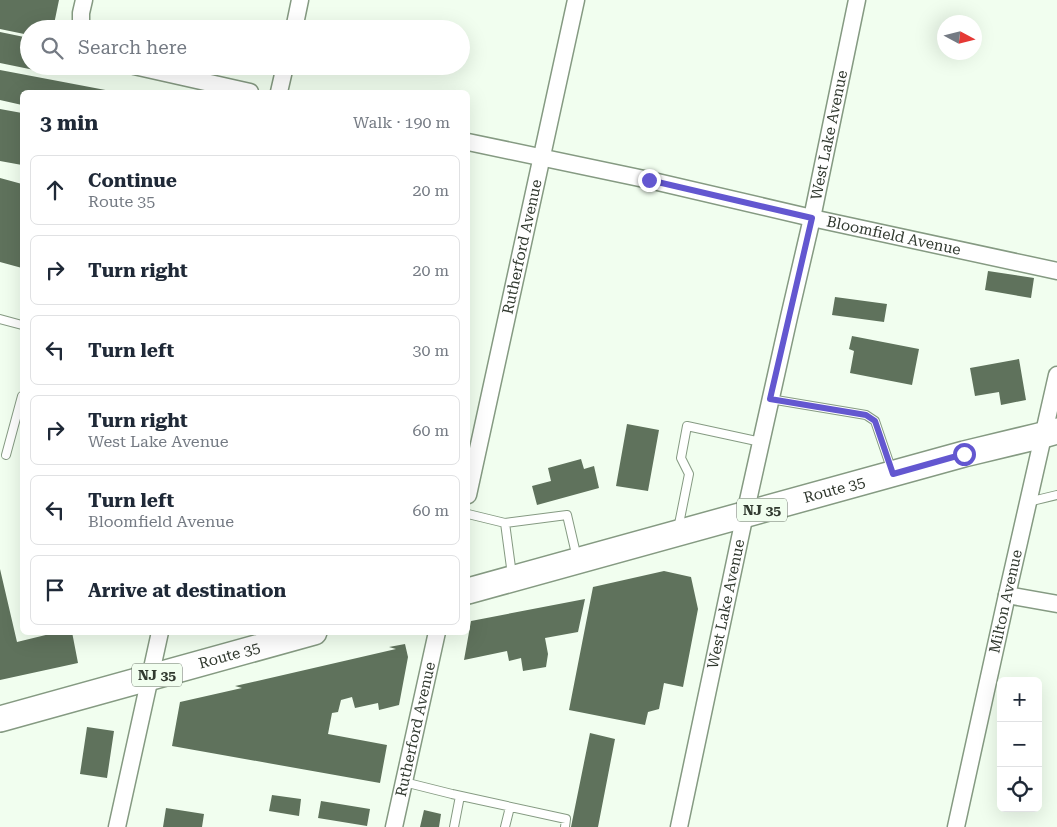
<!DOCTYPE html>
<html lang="en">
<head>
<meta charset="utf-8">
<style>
  body { margin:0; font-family:"Roboto Serif",serif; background:#f6f6f7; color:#1f2937 }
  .controls { position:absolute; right:15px; bottom:15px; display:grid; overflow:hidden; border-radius:8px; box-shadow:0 5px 20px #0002 }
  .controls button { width:45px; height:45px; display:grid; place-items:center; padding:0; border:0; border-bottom:1px solid #e0e1e3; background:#fff; color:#1f2937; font:25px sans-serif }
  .compass { position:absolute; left:937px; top:15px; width:45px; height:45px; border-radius:50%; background:#fff; box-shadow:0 5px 20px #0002; rotate:97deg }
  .stop { position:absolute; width:15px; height:15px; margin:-11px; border:4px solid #6357d0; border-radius:50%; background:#fff }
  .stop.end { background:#6357d0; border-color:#fff; box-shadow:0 1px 5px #0008 }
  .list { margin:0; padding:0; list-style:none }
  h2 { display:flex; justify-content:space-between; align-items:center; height:65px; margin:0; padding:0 20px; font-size:21px }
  h2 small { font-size:16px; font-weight:400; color:#747a83 }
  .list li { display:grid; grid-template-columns:32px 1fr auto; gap:15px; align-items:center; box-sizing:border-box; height:70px; margin:0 10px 10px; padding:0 10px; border:1px solid #e0e1e3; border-radius:8px }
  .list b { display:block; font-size:19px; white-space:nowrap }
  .list p { margin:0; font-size:16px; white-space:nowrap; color:#747a83 }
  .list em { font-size:16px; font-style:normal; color:#747a83 }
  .icon { flex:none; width:28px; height:28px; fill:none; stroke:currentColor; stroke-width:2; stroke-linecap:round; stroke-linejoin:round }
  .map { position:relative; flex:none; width:1057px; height:827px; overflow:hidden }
  .search { position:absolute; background:#fff; box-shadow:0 5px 20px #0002; left:20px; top:20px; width:450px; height:55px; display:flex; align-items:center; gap:12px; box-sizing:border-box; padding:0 18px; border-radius:28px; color:#747a83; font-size:19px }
  .panel { position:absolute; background:#fff; box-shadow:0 5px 20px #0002; left:20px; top:90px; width:450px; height:545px; border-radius:8px }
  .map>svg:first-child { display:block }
  .building { fill:#5f725c }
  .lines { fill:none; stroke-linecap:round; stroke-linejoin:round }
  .lane-casing { stroke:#859a82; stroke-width:10 }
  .street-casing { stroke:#859a82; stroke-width:19 }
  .primary-casing { stroke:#859a82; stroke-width:28 }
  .lane { stroke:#fff; stroke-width:8 }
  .street { stroke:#fff; stroke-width:16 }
  .primary { stroke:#fff; stroke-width:25 }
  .route { stroke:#6357d0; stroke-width:6 }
  .labels { text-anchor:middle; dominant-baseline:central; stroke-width:5; stroke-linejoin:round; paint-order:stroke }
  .shield { fill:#f1feef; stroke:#6b7469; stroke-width:1 }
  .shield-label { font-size:14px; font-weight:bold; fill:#31392f }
  .street-label { font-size:15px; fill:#31392f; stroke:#f1feef }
</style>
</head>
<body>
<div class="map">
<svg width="1057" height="827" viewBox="0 0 1057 827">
  <rect width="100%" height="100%" fill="#f1feef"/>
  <path class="building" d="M0 0H59L53 29H29V35L0 29Z
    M0 32 29 38V66H46L44 72 0 63Z
    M0 70 116 92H22V105L0 100Z
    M0 109 22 113V165L0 161Z
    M0 178 22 184V268L0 262Z
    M988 271 1034 278 1031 298 985 290Z
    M835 297 887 304 884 322 832 315Z
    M852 336 919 349 912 385 850 373 854 351 849 349Z
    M1019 359 1026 400 1001 405 999 392 975 396 970 368Z
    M627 424 659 430 648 491 616 486Z
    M581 459 584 469 594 466 599 488 537 505 532 486 551 481 548 468Z
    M0 569 17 642 58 632H72L78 663 0 680Z
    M664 571 691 577 698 609 683 687 664 683 659 709 648 712 645 725 569 710 593 587Z
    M585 599 578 632 545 638 548 654 546 667 523 671 521 658 509 661 507 651 464 660 471 621Z
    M405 644 408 657 399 705 379 710 378 703 355 708 352 697 341 700 338 712 332 713 328 734 387 745 380 783 172 746 180 702 242 688 235 686 396 649 389 647Z
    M87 727 114 731 107 778 80 774Z
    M590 733 615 739 598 827H571Z
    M272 795 301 799 299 816 269 811Z
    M321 801 370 809 367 826 318 818Z
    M166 808 204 814 202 827H163Z
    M424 810 441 814 439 827H420Z"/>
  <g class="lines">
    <defs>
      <path id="lane" d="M0 319 22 325
        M770 399 866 415 875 421 892 471
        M6 455 22 396
        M1028 502 1057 495
        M468 514 505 523 567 515 577 558
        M505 523 512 575
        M678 529 689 474 681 458 687 426 761 442
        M404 782 452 794 566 819 565 827
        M454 827 460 796
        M505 827 510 807"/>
      <g id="street">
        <path d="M81 29V13L84 0"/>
        <path d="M294 29 300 0"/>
        <path d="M134 66 250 92"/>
        <path d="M279 92 285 66"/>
        <path id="s1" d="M468 142 649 180 812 218 1057 271"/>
        <path id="s2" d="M468 495 576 0"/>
        <path d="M1007 595 1057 604"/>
        <path d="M117 827 160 632"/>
        <path id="s3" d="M394 827 437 632"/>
        <path id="s4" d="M679 827 745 514 789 317 812 218 857 0"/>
        <path id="s5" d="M956 827 1007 595 1057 375"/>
      </g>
      <g id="primary">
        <path id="s6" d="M468 591 964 454 1043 435 1057 431"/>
        <path id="s7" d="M0 719 314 632"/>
      </g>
    </defs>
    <use href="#lane" class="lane-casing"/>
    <use href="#street" class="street-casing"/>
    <use href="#primary" class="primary-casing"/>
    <use href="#lane" class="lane"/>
    <use href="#street" class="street"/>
    <use href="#primary" class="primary"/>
  </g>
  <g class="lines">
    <path class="route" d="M649 180 812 218 770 399 866 415 875 421 893 474 964 454"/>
  </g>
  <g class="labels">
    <g class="shield">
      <rect x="737" y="498.5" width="50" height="23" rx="4"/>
      <rect x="132" y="663.5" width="50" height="23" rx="4"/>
    </g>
    <g class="shield-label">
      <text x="762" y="510">NJ 35</text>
      <text x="157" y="675">NJ 35</text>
    </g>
    <g class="street-label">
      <text stroke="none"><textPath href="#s4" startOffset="708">West Lake Avenue</textPath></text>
      <text stroke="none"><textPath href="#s1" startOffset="436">Bloomfield Avenue</textPath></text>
      <text stroke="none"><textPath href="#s2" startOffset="254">Rutherford Avenue</textPath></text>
      <text stroke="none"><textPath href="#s6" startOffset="380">Route 35</textPath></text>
      <text stroke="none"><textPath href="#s5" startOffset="231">Milton Avenue</textPath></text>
      <text stroke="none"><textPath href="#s4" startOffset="228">West Lake Avenue</textPath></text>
      <text stroke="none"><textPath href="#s7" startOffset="238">Route 35</textPath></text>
      <text stroke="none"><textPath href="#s3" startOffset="100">Rutherford Avenue</textPath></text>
    </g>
  </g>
</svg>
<div class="controls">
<button>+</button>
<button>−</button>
<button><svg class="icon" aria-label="locate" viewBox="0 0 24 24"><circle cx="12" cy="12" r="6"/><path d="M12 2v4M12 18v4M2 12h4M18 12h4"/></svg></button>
</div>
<svg class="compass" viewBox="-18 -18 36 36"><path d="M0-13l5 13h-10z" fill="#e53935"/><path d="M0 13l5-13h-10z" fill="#747a83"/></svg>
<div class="stop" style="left:964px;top:454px"></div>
<div class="stop end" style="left:649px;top:180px"></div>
<div class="search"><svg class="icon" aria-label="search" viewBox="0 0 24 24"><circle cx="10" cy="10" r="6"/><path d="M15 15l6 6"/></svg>Search here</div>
<section class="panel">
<h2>3 min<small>Walk · 190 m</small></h2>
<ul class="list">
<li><svg class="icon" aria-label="ahead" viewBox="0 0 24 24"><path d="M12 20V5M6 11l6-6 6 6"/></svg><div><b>Continue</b><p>Route 35</p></div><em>20 m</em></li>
<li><svg class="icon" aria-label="right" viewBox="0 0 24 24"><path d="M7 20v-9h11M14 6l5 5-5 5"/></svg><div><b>Turn right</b></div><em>20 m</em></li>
<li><svg class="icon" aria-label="left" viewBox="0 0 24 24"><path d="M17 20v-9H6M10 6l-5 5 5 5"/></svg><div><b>Turn left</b></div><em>30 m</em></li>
<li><svg class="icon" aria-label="right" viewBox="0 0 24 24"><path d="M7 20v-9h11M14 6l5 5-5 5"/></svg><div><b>Turn right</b><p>West Lake Avenue</p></div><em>60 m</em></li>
<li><svg class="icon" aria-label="left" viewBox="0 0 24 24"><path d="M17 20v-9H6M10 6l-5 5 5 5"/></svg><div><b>Turn left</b><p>Bloomfield Avenue</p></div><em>60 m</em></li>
<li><svg class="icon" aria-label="arrive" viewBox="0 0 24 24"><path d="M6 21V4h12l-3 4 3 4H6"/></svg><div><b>Arrive at destination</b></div></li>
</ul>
</section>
</div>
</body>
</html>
